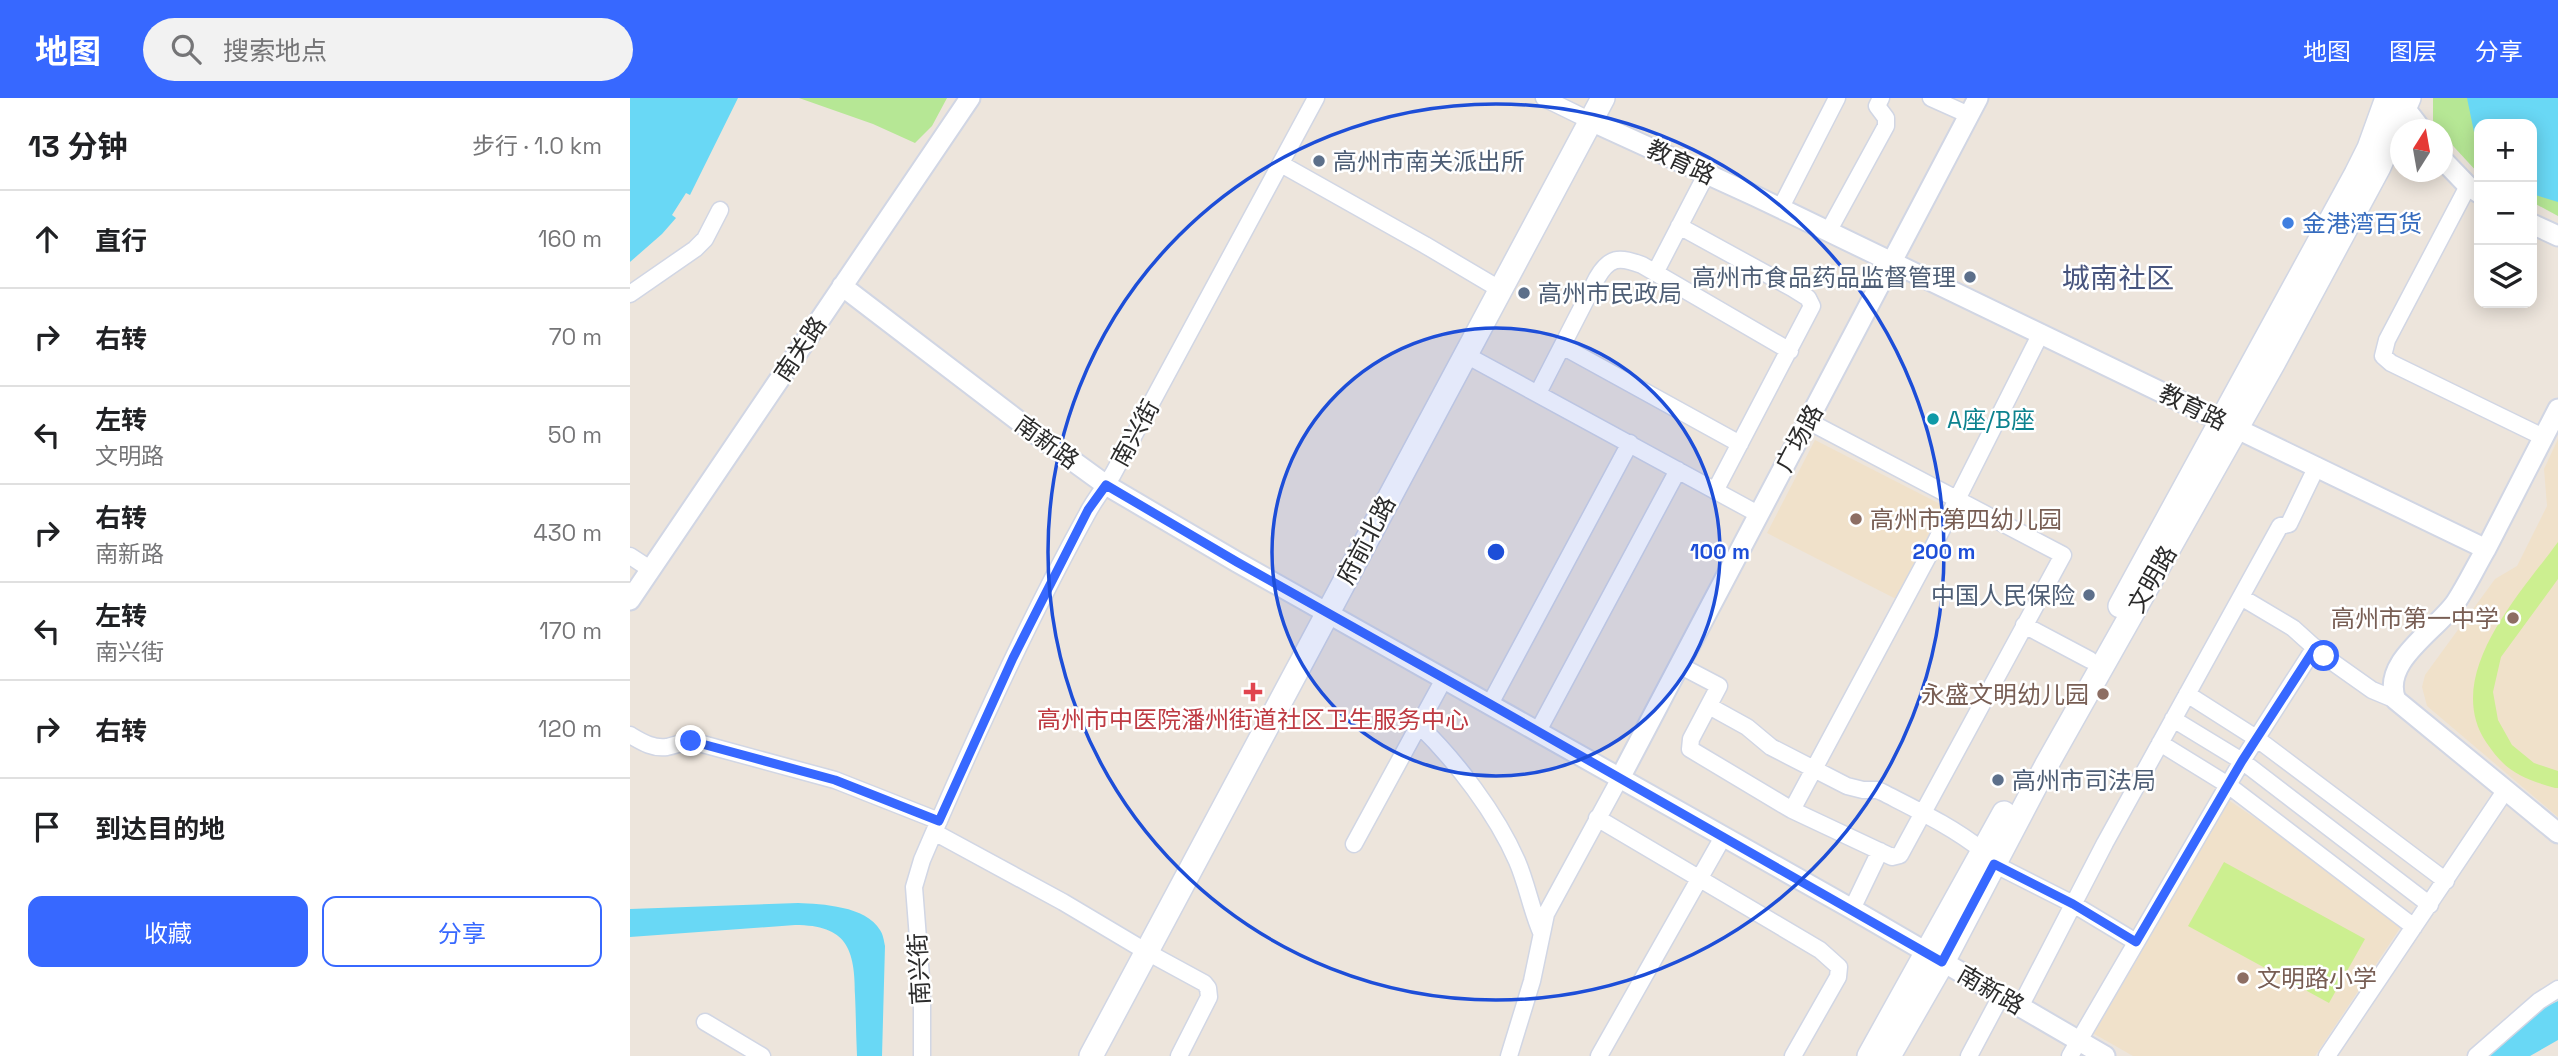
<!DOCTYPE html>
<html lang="zh">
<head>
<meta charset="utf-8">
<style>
  body { margin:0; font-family:"Space Grotesk","Noto Sans SC",sans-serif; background:#f2f2f2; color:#202124 }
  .controls { position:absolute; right:21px; top:21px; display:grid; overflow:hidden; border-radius:14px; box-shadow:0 4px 18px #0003 }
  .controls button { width:63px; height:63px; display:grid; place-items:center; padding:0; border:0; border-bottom:2px solid #e0e0e0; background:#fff; color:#202124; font:35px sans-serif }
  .compass { position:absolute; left:1760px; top:21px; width:63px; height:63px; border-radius:50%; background:#fff; box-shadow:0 4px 18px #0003; rotate:11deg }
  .stop { position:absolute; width:21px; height:21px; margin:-16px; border:5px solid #3768ff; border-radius:50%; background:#fff }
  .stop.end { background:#3768ff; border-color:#fff; box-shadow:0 2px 7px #0008 }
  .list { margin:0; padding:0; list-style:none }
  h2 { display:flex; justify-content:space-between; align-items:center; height:91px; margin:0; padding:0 28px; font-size:30px }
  h2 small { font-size:23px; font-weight:400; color:#757577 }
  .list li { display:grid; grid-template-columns:46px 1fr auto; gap:21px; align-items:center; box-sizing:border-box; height:98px; padding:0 28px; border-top:2px solid #e0e0e0 }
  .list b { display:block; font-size:26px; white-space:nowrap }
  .list p { margin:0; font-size:23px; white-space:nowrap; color:#757577 }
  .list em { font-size:23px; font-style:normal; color:#757577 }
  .actions { display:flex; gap:14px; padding:21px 28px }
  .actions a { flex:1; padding:16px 0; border:2px solid #3768ff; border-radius:14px; text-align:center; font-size:24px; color:#3768ff }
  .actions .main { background:#3768ff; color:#fff }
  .icon { flex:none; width:38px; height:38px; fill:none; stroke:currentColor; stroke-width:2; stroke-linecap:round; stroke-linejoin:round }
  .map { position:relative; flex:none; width:1928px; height:958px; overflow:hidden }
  header { display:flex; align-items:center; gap:42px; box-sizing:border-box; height:98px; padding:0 35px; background:#3768ff; color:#fff }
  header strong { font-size:33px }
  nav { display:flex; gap:38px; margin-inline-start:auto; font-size:24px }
  .search { width:490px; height:63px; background:#f2f2f2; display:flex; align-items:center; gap:18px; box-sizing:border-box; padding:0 24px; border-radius:38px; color:#757577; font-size:26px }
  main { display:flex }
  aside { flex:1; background:#fff }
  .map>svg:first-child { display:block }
  .education { fill:#f0e1ca }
  .green { fill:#b6e795 }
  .pitch { fill:#ccef90 }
  .water { fill:#69d8f5 }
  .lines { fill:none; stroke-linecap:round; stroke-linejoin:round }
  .minor-casing { stroke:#d1d6e4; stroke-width:19 }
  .tertiary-casing { stroke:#d1d6e4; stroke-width:23 }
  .secondary-casing { stroke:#d1d6e4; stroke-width:26 }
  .minor { stroke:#fff; stroke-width:16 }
  .tertiary { stroke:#fff; stroke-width:19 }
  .secondary { stroke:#fff; stroke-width:23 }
  .route { stroke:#3768ff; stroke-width:9 }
  .ring { fill:none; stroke:#1d4ed8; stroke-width:3.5 }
  .service-dot { fill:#5c6f8a; stroke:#fff; stroke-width:2.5 }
  .shop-dot { fill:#3f7fe0; stroke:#fff; stroke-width:2.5 }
  .culture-dot { fill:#0f9aa8; stroke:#fff; stroke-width:2.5 }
  .education-dot { fill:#8d6e63; stroke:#fff; stroke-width:2.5 }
  .health-dot { fill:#e0444e; stroke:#fff; stroke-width:2.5 }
  .labels { text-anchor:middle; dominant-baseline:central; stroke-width:5; stroke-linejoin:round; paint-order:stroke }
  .service-label { font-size:24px; fill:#4e5e75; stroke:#fff; text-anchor:start }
  .street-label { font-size:24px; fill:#2b2b2b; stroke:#fff }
  .shop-label { font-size:24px; fill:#366cbe; stroke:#fff; text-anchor:start }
  .culture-label { font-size:24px; fill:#0d838f; stroke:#fff; text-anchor:start }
  .education-label { font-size:24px; fill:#785e54; stroke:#fff; text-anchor:start }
  .health-label { font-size:24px; fill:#be3a42; stroke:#fff }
  .quarter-label { font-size:28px; fill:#48557e; stroke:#fff }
  .centre { fill:#1d4ed8; stroke:#fff; stroke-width:3.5 }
  .ring-label { font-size:21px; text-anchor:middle; font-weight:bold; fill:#1d4ed8; stroke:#fff; stroke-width:5; stroke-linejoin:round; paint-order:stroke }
</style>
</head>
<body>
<header>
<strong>地图</strong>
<div class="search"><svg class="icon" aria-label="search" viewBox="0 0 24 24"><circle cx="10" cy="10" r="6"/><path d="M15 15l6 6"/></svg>搜索地点</div>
<nav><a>地图</a><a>图层</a><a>分享</a></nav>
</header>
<main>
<aside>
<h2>13 分钟<small>步行 · 1.0 km</small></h2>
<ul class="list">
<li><svg class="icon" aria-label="ahead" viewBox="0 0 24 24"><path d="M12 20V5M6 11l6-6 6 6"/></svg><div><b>直行</b></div><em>160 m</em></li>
<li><svg class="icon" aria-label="right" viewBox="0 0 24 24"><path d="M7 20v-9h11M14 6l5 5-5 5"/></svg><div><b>右转</b></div><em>70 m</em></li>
<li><svg class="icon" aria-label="left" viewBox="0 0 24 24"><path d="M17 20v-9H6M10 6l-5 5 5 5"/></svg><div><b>左转</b><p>文明路</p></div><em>50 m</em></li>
<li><svg class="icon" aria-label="right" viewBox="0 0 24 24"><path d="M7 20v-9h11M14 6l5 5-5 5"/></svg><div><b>右转</b><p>南新路</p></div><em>430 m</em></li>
<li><svg class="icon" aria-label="left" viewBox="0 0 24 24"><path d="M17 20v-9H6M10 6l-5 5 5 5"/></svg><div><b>左转</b><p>南兴街</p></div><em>170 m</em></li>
<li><svg class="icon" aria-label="right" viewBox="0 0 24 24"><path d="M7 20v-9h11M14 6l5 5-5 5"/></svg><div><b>右转</b></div><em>120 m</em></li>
<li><svg class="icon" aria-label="arrive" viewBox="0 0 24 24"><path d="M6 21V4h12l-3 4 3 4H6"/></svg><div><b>到达目的地</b></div></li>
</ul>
<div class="actions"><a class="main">收藏</a><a>分享</a></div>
</aside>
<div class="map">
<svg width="1928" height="958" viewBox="0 0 1928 958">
  <rect width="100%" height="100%" fill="#ede5dc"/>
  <path class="education" d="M1928 341V719L1797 608 1792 589 1795 577 1865 481 1887 468 1917 408 1914 371Z
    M1185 342 1314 408 1266 501 1137 435Z
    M1597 701 1685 761 1772 827 1685 958H1503L1459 933Z"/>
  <path class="green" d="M169 0H317L302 28 285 45 243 26Z
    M1803 0H1928V118L1902 104V26H1849V76L1813 37 1812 32 1807 31 1803 27Z"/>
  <path class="pitch" d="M1928 444V481L1871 559 1863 594 1868 622 1882 647 1904 665 1928 673V690H1925C1891 680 1876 674 1856 644 1812 577 1891 495 1928 444Z
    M1594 764 1735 841 1699 905 1558 828Z"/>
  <path class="water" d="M0 0H108L60 97 56 95 42 117 46 120 32 136 0 164Z
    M1837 0H1928V104L1902 96V26H1849V47L1844 34Z
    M168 805C192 806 236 808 250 832 253 836 254 843 255 848L252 958H227C226 938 226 918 225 897 225 851 217 827 165 827L0 839V811Z
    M1928 903V942L1900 958H1855L1909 912Z"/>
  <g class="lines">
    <defs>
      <path id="minor" d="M914 0 961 23
        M1301 0 1339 17
        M651 66 795 147 871 192
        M1838 88 1757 242 1753 258 1761 265 1913 339
        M1150 111 1207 0
        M1049 128 1162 190 1178 200 1182 208 1085 393
        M1198 134 1256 28V20L1247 8 1251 0
        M1025 175 1077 75
        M0 196 65 151 75 141 90 112
        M932 248 1110 346
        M836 257 1128 416
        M908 295 967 180C979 159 989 158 1012 167L1160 253
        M0 458 20 471
        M1611 499 1663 530 1694 558 1742 592 1766 602
        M1394 527 1460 562
        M1049 567 1089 588 1061 641 1060 651 1162 712 1262 759 1270 757 1433 457 1178 323
        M1557 596 1626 640 1816 783
        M860 606 1000 345
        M1079 608 1117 629 1141 649 1217 688 1233 692H1247L1252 694C1287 712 1323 729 1353 753
        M1543 621 1612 663 1800 807
        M789 627C826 663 866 715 887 763 897 786 901 811 911 834
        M908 633 1048 372
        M0 637C12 644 23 651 37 649 48 647 55 642 65 644L205 682 309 723
        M1530 645 1598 687 1784 829
        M1162 712 1301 453 1411 235
        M967 720 1190 852 1209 869 1208 879 1163 958
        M304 734 433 804 517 854 574 885 578 890 579 899 549 958
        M724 746 814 581
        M1364 766 1443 806 1506 844
        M1222 811 1250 753
        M1390 909 1475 745 1650 428 1659 426 1687 368
        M75 924 132 958
        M292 958V892L284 789 292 762C342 645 395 528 457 416 464 402 475 389 483 376L686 0
        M879 958 902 883 916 816 990 680
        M969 958 1093 739
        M1339 958 1371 898
        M1440 958 1612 663 1685 549
        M1697 958 1875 693
        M1846 958 1909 903 1928 891"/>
      <path id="tertiary" d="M1768 1 1792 32
        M961 23 1125 98 1856 451C1846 468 1837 487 1826 504 1807 532 1750 564 1766 602L1928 735
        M1812 61 1838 88 1849 95
        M1902 126 1928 138
        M212 188 403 334 476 387 607 464 1222 811 1475 958
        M1856 451 1928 311
        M0 502 340 0
        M990 680 1348 0"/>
      <path id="secondary" d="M1490 508 1726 76 1739 50 1757 0
        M461 958 973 0
        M1239 958 1374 715
        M1259 958 1313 864 1416 668 1644 264 1749 69 1779 0"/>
    </defs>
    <use href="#minor" class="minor-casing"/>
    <use href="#tertiary" class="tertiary-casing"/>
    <use href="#secondary" class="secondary-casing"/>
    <use href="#minor" class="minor"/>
    <use href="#tertiary" class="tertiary"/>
    <use href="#secondary" class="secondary"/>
  </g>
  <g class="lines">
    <path class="route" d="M61 643 205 682 309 723 383 560 458 412 476 387 607 464 860 606 1312 864 1364 766 1443 806 1506 844 1612 663 1685 550 1694 558"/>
  </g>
  <circle cx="866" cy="454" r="224" fill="#1d4ed8" fill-opacity=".12"/>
  <g class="ring">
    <circle cx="866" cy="454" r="224"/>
    <circle cx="866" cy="454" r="448"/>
  </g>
  <g class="service-dot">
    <circle cx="689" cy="63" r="7"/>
    <circle cx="1340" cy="179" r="7"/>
    <circle cx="894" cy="195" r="7"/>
    <circle cx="1459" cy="497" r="7"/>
    <circle cx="1368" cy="682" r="7"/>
  </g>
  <circle class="shop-dot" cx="1658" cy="125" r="7"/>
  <circle class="culture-dot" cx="1303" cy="321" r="7"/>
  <g class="education-dot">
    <circle cx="1226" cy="421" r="7"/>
    <circle cx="1883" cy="520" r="7"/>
    <circle cx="1473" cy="596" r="7"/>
    <circle cx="1613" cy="880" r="7"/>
  </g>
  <path class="health-dot" d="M619.5 583.5h7v7h7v7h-7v7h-7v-7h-7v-7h7z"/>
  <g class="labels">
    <g class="service-label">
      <text x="703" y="63">高州市南关派出所</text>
      <text x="1326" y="179" text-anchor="end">高州市食品药品监督管理</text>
      <text x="908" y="195">高州市民政局</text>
      <text x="1445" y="497" text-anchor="end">中国人民保险</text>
      <text x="1382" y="682">高州市司法局</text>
    </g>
    <g class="street-label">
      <text transform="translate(1051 64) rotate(25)">教育路</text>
      <text transform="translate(170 251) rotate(-56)">南关路</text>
      <text transform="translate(1563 309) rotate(26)">教育路</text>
      <text transform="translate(505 335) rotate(-61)">南兴街</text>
      <text transform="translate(1169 340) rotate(-62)">广场路</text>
      <text transform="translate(417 344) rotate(36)">南新路</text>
      <text transform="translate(736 442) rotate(-62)">府前北路</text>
      <text transform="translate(1522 481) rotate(-60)">文明路</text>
      <text transform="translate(289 871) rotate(-93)">南兴街</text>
      <text transform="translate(1361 892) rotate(30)">南新路</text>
    </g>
    <g class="shop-label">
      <text x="1672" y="125">金港湾百货</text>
    </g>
    <g class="culture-label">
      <text x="1317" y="321">A座/B座</text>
    </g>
    <g class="education-label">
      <text x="1240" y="421">高州市第四幼儿园</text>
      <text x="1869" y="520" text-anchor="end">高州市第一中学</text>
      <text x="1459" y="596" text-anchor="end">永盛文明幼儿园</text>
      <text x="1627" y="880">文明路小学</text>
    </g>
    <g class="health-label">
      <text x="623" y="621">高州市中医院潘州街道社区卫生服务中心</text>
    </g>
    <g class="quarter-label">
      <text x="1488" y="180">城南社区</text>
    </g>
  </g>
  <circle cx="866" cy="454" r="10" class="centre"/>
  <g class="ring-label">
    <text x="1090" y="461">100 m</text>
    <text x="1314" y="461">200 m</text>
  </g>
</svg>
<div class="controls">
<button>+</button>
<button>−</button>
<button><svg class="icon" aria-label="layers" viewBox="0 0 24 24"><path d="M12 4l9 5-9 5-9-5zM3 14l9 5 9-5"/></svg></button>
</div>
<svg class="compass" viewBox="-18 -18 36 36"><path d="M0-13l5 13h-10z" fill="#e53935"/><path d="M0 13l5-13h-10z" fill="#757577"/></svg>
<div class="stop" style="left:1694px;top:558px"></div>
<div class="stop end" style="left:61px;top:643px"></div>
</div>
</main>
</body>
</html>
